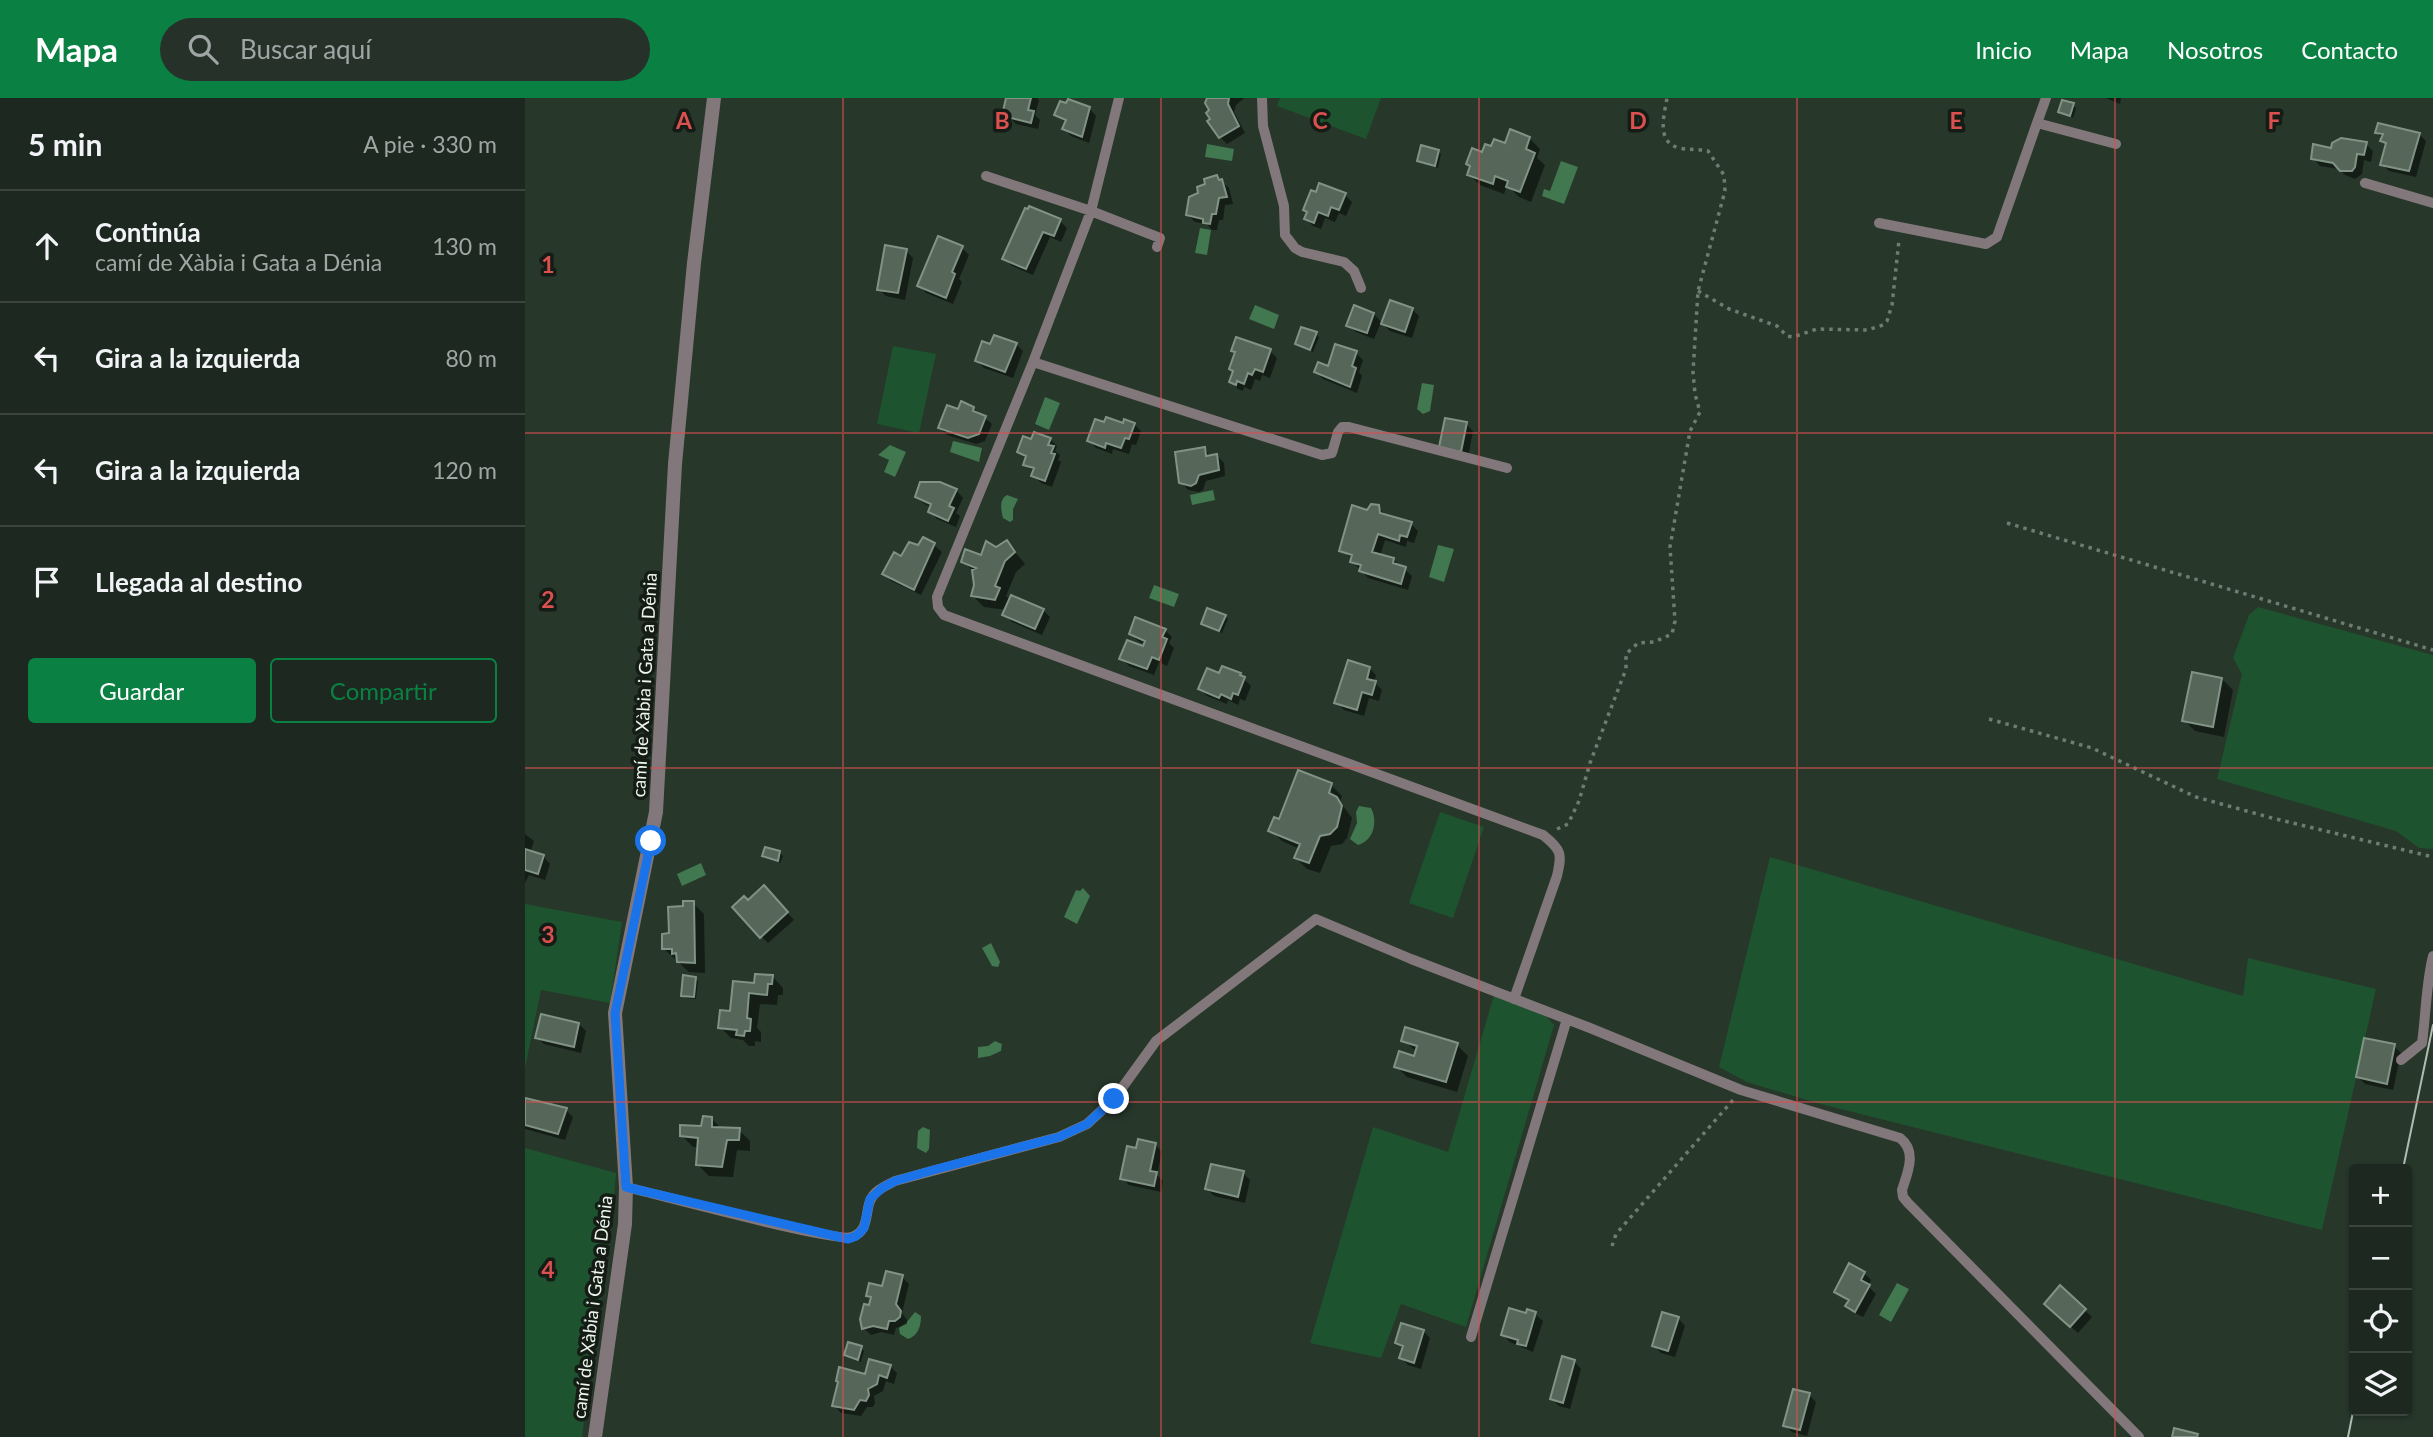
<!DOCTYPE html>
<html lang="es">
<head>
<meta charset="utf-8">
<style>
  body { margin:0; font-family:Lato,sans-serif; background:#253129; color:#f1f3f6 }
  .controls { position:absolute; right:21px; bottom:21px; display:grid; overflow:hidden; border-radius:7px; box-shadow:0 2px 5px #0004 }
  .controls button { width:63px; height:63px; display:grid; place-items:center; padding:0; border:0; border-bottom:2px solid #3b453e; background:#1d2920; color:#f1f3f6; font:35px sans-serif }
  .stop { position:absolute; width:21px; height:21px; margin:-16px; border:5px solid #1a73e8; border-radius:50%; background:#fff }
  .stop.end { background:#1a73e8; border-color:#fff; box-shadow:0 2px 7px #0008 }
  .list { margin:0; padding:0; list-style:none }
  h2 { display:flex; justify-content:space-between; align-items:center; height:91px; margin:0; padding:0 28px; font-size:30px }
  h2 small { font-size:23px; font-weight:400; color:#a0a6a5 }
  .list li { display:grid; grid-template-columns:46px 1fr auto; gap:21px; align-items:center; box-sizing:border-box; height:112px; padding:0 28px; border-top:2px solid #3b453e }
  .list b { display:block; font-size:26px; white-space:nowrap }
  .list p { margin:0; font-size:23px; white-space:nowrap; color:#a0a6a5 }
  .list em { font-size:23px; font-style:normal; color:#a0a6a5 }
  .actions { display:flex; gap:14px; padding:21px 28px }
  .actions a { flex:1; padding:16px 0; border:2px solid #0b8043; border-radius:7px; text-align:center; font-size:24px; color:#0b8043 }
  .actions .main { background:#0b8043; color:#fff }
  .icon { flex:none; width:38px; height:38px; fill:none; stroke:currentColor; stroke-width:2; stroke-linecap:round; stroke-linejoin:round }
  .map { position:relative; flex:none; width:1908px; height:1339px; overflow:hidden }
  header { display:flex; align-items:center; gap:42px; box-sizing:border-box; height:98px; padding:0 35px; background:#0b8043; color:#fff }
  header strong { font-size:33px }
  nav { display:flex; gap:38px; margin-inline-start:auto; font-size:24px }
  .search { width:490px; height:63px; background:#253129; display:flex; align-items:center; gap:18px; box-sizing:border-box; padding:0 24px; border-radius:38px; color:#a0a6a5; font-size:26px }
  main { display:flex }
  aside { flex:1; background:#1d2920 }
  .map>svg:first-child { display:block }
  .green { fill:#1e532f }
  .water { fill:#417850 }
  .shadow { fill:#0007; fill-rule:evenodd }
  .building { fill:#56675a; stroke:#809384; stroke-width:2 }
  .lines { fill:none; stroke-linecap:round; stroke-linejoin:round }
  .path { stroke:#6f7d71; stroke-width:3.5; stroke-dasharray:3.5 5; stroke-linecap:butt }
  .service { stroke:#82777a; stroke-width:10 }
  .minor { stroke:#82777a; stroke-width:14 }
  .tram { stroke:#b0bcb2; stroke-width:2 }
  .route { stroke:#1a73e8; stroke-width:9 }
  .grid { fill:none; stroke:#db5150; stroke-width:2; stroke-opacity:0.55 }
  .labels { text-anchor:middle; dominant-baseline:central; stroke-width:7; stroke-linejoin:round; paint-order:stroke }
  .street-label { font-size:18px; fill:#edf7ee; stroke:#151c16 }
  .grid-label { font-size:23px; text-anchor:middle; font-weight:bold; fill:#db5150; stroke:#151c16; stroke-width:7; stroke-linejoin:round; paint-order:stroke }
</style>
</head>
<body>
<header>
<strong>Mapa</strong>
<div class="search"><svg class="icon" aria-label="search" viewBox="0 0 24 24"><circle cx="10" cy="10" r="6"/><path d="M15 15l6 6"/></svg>Buscar aquí</div>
<nav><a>Inicio</a><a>Mapa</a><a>Nosotros</a><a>Contacto</a></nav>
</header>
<main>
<aside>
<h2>5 min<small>A pie · 330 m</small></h2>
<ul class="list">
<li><svg class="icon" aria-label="ahead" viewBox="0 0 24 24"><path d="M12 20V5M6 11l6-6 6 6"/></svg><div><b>Continúa</b><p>camí de Xàbia i Gata a Dénia</p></div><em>130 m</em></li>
<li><svg class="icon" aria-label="left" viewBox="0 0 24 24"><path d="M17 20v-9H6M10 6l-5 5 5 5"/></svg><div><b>Gira a la izquierda</b></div><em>80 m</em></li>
<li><svg class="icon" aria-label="left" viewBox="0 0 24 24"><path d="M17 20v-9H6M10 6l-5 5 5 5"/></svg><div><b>Gira a la izquierda</b></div><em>120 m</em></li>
<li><svg class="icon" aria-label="arrive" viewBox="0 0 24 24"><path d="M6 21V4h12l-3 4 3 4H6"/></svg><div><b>Llegada al destino</b></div></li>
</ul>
<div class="actions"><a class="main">Guardar</a><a>Compartir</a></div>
</aside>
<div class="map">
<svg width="1908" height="1339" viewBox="0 0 1908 1339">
  <rect width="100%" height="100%" fill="#27372a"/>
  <path class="green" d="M755 0H856L841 41 752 8Z
    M368 248 411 256 394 335 352 326Z
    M1733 509 1908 557V751L1894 750 1871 733 1692 681 1717 576 1708 560 1724 517Z
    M915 714 959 729 928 820 884 805Z
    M1245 759 1718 898 1723 860 1851 891 1797 1132 1292 1005 1222 984 1194 969Z
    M0 806 97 824 85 905 16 892 0 970Z
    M969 897 1021 918 1029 927 941 1229 876 1206 856 1260 785 1245 848 1029 923 1054Z
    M0 1050 91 1075 88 1113 57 1339H0Z"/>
  <path class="water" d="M682 46 709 51 707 63 680 59Z
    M1036 63 1053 69 1039 106 1017 98 1019 91 1025 93Z
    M675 130 686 132 682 157 670 155Z
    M730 207 754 217 749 231 724 221Z
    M897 285 909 287 905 313 898 316 892 311Z
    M520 299 535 305 524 332 510 326Z
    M428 343 457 350 454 364 425 354Z
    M365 347 381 354 370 379 359 374 364 362 353 357Z
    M688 392 690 402 667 407 665 397Z
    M482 397 493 401 488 411V422L485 424 478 420C476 412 474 401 482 397Z
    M913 447 929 451 919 484 904 479Z
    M629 487 654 496 649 509 624 500Z
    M834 708 846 710C853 723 849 743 833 747L825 741 832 725 831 714Z
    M176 765 181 777 157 788 152 776Z
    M558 790 565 798 552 826 539 819 551 792 555 793Z
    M466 845 475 864 473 869 467 868 457 850Z
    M470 943 477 946 476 953 465 958 453 960V949L463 948Z
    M398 1029 405 1032 404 1051 401 1055 392 1050 393 1033Z
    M1372 1185 1384 1191 1366 1224 1354 1217Z
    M390 1214 396 1218C396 1228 393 1238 383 1241L375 1236 374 1230 381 1225Z"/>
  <path class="shadow" d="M482 0H512L514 2 510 17 515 22 513 31 491 26 484 19 480 12Z
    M684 0H719L711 7 709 14 720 35 702 46 695 39 687 21Z
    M1581 0H1596L1595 6Z
    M1548 7 1551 10 1548 20 1535 14Z
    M564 10 571 18 564 45 546 38 539 31 542 25 531 17Z
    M1852 34 1894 36 1901 43 1891 79 1864 73 1857 66 1862 47Z
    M1004 40 1015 51 1012 60 1020 67 1006 104 994 99 982 87 979 96 955 87 944 76 958 56 967 50Z
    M1841 46 1848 53 1846 64 1839 62 1837 76 1830 81 1820 77 1814 71 1795 68 1788 60 1807 52Z
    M913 53 916 56 913 70 897 65 894 62Z
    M692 79 704 90 708 106 700 107 698 122H694L692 132H687L682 126 670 124 663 117 676 96Z
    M820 97 827 104 821 118 814 115 810 124 800 120 796 131 788 128 781 121Z
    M505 110 535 123 542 130 536 144 525 139 508 177 487 168 480 161Z
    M437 150 444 157 434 181 437 184 428 206 401 195 394 187Z
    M381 153 388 160 380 202 361 198 354 191Z
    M830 210 849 216 856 224 849 241 831 234 823 227Z
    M887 211 894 218 887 240 865 233 858 226Z
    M791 236 794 239 788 254 772 246Z
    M491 246 498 253 488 280 459 270 452 263 466 248Z
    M708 252 745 253 752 260 745 280 737 277 735 283 730 281 726 292 719 289 718 293 713 291 706 284 709 274 706 271 711 256Z
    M831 255 838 262 834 274 837 278 832 295 798 281 791 274Z
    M448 310 467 326 460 343 451 346 422 337 415 330 434 313Z
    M609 326 616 333 611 347 607 346 604 356 588 351 587 356 571 350 564 343 599 328Z
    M941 326 948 333 943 360 916 349Z
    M525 341 532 348 530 353 535 357 533 362 536 364 527 389 516 385 508 377 510 374 500 366 502 361 494 354 507 343Z
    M679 351 687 359 692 358 699 365 700 378 681 383 678 392 674 394 663 392 656 384Z
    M414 385 431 392 438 400 431 415 435 418 431 429 412 421 405 413 406 409 399 406 392 399ZM397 401 414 408 413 411 397 404Z
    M853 409 861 418 886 426 893 433 889 445 882 443 881 449 860 442 855 458 868 461 887 478 883 492 843 480 827 463 828 461 816 452 843 414Z
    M399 441 409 447 417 454 396 497 366 483 359 476 377 460 394 450Z
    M482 444 500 466 491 474 481 498 486 503 518 512 525 519 517 537 487 524 480 517 482 512 459 509 448 498 451 487 449 474 438 463 457 459Z
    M700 518 703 521 697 535 678 526Z
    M640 532 647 539 644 545 649 550 642 568 634 564 629 577 604 568 596 560 619 550 620 546 613 543 606 536Z
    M844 570 851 577 849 584 857 592 854 603 844 600 839 618 819 612 811 604Z
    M695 577H715L726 588 720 603 715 601 713 607 703 602 702 606 682 598 675 591Z
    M1697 581 1708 592 1699 639 1670 633 1659 622Z
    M806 687 817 698 815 704 827 720 822 740 817 746 806 748 795 775 782 771 771 760 775 751 757 743 746 732Z
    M0 736 9 743 5 755 18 758 25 766 20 782 4 777 0 785Z
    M255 755 258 758 255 765 239 757Z
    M246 797 269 822 243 845 236 838 223 804Z
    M168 805 179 816 180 875 164 874 139 851 159 809Z
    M247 878 258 890V897H253L252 907 235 906 232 930 236 934V944L230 943V948H224L218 942 206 940 195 929 231 887Z
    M170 880 173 883 171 901 161 900 158 897Z
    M54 926 61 933 56 955 19 946 12 939Z
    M878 942 932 947 943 958 932 994 882 979 871 968 890 960 892 954Z
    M1869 948 1876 955 1868 992 1840 986 1833 979Z
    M0 1001 41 1012 48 1019 40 1042 0 1031Z
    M187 1021 197 1031 214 1032 225 1043V1053L212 1052 208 1079 184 1078 173 1067 174 1049H168L157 1038 178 1030Z
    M630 1046 637 1054 632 1077 638 1083 636 1094 604 1087 597 1080 613 1052Z
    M718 1075 725 1082 720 1105 689 1098 682 1091Z
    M1339 1175 1346 1182 1343 1188 1351 1196 1338 1219 1330 1215 1322 1208 1325 1204 1311 1193Z
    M377 1179 384 1186 377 1215 382 1222V1226L371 1230 369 1237 356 1234 346 1237 339 1230 347 1202 343 1198Z
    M1535 1190 1567 1219 1553 1235 1528 1213Z
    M1010 1216 1018 1223 1008 1254 985 1244 978 1237 1002 1217Z
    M1153 1220 1160 1228 1150 1259 1136 1255 1129 1248Z
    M898 1233 905 1240 896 1271 883 1267 876 1260 879 1251 872 1245Z
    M336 1250 339 1253 336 1264 321 1257Z
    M1049 1263 1056 1271 1045 1311 1034 1308 1027 1301Z
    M365 1268 372 1275 369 1286 361 1283 358 1293 349 1298 350 1305 348 1309H342L336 1318 316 1315 309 1307 315 1285 341 1278Z
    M1284 1297 1291 1304 1282 1338 1267 1334 1260 1327Z"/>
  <path class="building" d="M481 0H506L503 12 509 13 506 25 482 19 484 14 478 13Z
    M682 0H704L703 6 714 28 694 40 682 23 685 21 681 15 684 12 680 5Z
    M543 1 565 9 557 39 537 31 541 22 529 17 535 3 541 5Z
    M1537 2 1549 5 1545 18 1533 14Z
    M1853 25 1895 35 1884 73 1855 67 1861 45 1855 43 1858 36 1850 35Z
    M985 31 1005 39 1001 51 1010 55 995 94 981 89 983 83 970 78 968 86 942 77 945 68 941 66 947 50 957 54 960 46 966 48 969 41 980 45Z
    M1816 40 1842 44 1839 57 1832 56 1830 69 1827 73H1815L1808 65 1786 61 1788 46 1806 50 1807 45Z
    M896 47 914 52 910 68 892 63Z
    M692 77 694 82 697 81 702 99 694 100 691 116H687L685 126 678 125V121L661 117 664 99 673 95 672 89 680 86 679 81Z
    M794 85 821 95 814 112 806 109 803 118 793 114 789 125 779 121 782 114 778 112 786 92 791 94Z
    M504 108 536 121 529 138 518 134 501 171 477 161 500 110 503 111Z
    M413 138 438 148 427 174 430 176 421 200 392 188Z
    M360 147 382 151 373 195 352 192Z
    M865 202 888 210 880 234 856 226Z
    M829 207 849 215 842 235 821 228Z
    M776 229 792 234 785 252 770 246Z
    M469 237 492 245 480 274 450 263 457 243 465 246Z
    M711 239 746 251 738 274 730 271 727 277 723 275 719 286 712 283 711 287 704 284 708 273 704 271 710 254 706 253Z
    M810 246 832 253 827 268 831 270 825 289 789 274 793 264 803 268Z
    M436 303 449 309 448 313 461 318 454 336 443 340 413 330 422 307 433 311Z
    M581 319 598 325 599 321 610 325 604 341 600 340 596 350 581 345 580 350 562 343 570 321 579 324Z
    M920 320 942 324 936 354 914 349Z
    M509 334 526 340 523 347 529 348 526 355 530 356 520 383 506 378 509 370 498 367 501 358 492 354 498 338 506 341Z
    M680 349 681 358 692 356 694 372 674 377 671 385 666 388 654 385 650 354Z
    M395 384H415L432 391 424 408 429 410 423 423 403 414 406 406 390 399Z
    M846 406 854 407 855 415 887 424 882 439 875 437 874 443 853 436 847 454 869 460 868 465 881 469 876 486 834 473 836 467 825 464 827 457 814 453 827 407 842 412Z
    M398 439 410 445 389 492 357 476 369 454 376 458 384 444 393 447Z
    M482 442 490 454 480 463 470 488 475 490 470 502 446 498 449 487 447 472 451 470 436 464 440 451 456 457 461 443 471 449Z
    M486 497 519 511 510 531 477 517Z
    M682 510 701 517 694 533 676 526Z
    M610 519 641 531 637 539 642 541 634 562 627 559 622 571 594 561 602 542 618 548 620 543 604 536Z
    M823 562 845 569 842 581 851 583 847 597 837 594 832 612 809 605Z
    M697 568 716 575 715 577 720 579 713 597 708 595 706 601 696 596 694 600 673 591 682 570 694 575Z
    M1667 574 1697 580 1688 629 1657 623Z
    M773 672 807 685 804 695 812 699 817 708 812 729 805 736 795 738 784 765 769 760 775 746 743 733 749 719 754 721Z
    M240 749 255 753 253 763 237 758Z
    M0 751 19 757 13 776 0 772Z
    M239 787 263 814 235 840 207 809 219 798 223 802Z
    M158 803H169L170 865 152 864 151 855 147 856V851H137V836L144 835 143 809 158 808Z
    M230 876 248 877 247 886H243L242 897 224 895 222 920 226 921 225 933H220L219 938 211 937 212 932 193 930 195 912 205 913 208 883 229 885Z
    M158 877 171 879 169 899 156 898Z
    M16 916 54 925 49 949 10 940Z
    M880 929 933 945 921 984 869 969 874 953 889 958 892 948 876 943Z
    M1839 940 1870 946 1862 986 1831 979Z
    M0 1000 42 1010 33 1036 0 1027Z
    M178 1018 187 1019V1029L215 1030 214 1042H202L197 1069 171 1067 173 1040 155 1038V1027L176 1028Z
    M613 1041 631 1045 625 1073 632 1074 629 1088 595 1081 602 1048 611 1050Z
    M686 1066 719 1073 713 1099 680 1091Z
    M1324 1165 1340 1174 1336 1182 1345 1187 1330 1214 1320 1208 1324 1202 1309 1194Z
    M361 1173 378 1177 371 1206 376 1213 375 1219 370 1223H364L362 1231 348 1228 337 1231 335 1221 339 1206 344 1207 346 1199 341 1198 344 1185 357 1188Z
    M1535 1187 1561 1211 1545 1229 1519 1206Z
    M984 1210 1001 1215 1002 1211 1011 1214 1001 1248 992 1246 993 1242 976 1237Z
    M1137 1214 1154 1219 1143 1253 1127 1248Z
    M876 1225 899 1232 889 1265 874 1260 878 1248 870 1245Z
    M323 1244 337 1248 333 1262 319 1257Z
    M1037 1258 1050 1262 1038 1305 1025 1301Z
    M344 1261 366 1267 362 1280 354 1277 352 1286 343 1291 344 1297 341 1303 335 1302 329 1312 307 1308 313 1284 311 1283 314 1269 340 1276Z
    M1268 1291 1285 1295 1275 1332 1258 1328Z
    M1649 1330 1673 1336 1672 1339H1647Z"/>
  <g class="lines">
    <path class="path" d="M1173 193 1204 211 1252 228 1262 238 1268 239 1292 231 1342 232 1358 227 1362 223 1367 207 1374 142
      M1482 425 1908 552
      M1464 621 1567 650 1671 699 1747 720 1908 759
      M1032 731 1043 726 1054 703 1065 665 1101 571V556L1113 545 1129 544 1147 536 1150 523 1145 449 1165 333 1175 314 1170 296 1168 274 1173 193 1200 93 1199 77 1183 53C1174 51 1164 52 1154 50 1131 44 1139 18 1142 0
      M1087 1148 1091 1136 1208 1002"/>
    <path class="service" d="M594 0 566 113 508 264 412 499 413 509 419 517 1018 737C1037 752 1037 756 1032 778L989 901
      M737 0 738 28 759 108 760 137 770 150 777 154 819 164 829 173 836 190
      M1521 0 1512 25 1591 46
      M461 78 566 113 635 140 632 149
      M1840 85 1908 105
      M1354 125 1461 146 1472 139 1512 25
      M508 264 797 357 807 355 813 334 817 329H824L982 370
      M1876 962 1897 945C1901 916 1901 886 1908 858
      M101 1089C131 1096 312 1145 327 1139 344 1133 340 1116 345 1103 349 1092 361 1088 370 1083L534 1039 562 1026 589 1001 631 943 791 821 886 861 1065 930 1216 992 1375 1040C1392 1053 1383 1074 1377 1092L1378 1099 1383 1105 1614 1339
      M946 1239 1042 921"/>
    <path class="minor" d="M70 1339 100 1126 101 1089 90 915 131 714 150 366 169 165 189 0"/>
    <path class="tram" d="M1878 1071 1908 927
      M1823 1339 1829 1309"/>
  </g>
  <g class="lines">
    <path class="route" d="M126 743 90 915 101 1089 323 1141 331 1138 339 1130 345 1101 357 1090 370 1083 408 1072 534 1039 562 1026 589 1001"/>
  </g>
  <path class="grid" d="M318 0V1339M636 0V1339M954 0V1339M1272 0V1339M1590 0V1339M0 335H1908M0 670H1908M0 1004H1908"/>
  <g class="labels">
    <g class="street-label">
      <text transform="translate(119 587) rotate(-87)">camí de Xàbia i Gata a Dénia</text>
      <text transform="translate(67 1209) rotate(-83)">camí de Xàbia i Gata a Dénia</text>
    </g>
  </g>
  <g class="grid-label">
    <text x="159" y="31">A</text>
    <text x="477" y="31">B</text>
    <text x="795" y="31">C</text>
    <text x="1113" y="31">D</text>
    <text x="1431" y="31">E</text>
    <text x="1749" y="31">F</text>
    <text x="23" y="175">1</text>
    <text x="23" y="510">2</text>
    <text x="23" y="845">3</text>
    <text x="23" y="1180">4</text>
  </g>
</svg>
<div class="controls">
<button>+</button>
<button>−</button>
<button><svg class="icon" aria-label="locate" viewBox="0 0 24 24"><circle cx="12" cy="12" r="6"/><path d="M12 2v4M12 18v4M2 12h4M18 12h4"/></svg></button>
<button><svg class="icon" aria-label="layers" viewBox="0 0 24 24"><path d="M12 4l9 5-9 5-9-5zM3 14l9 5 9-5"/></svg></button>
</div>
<div class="stop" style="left:126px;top:743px"></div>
<div class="stop end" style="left:589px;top:1001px"></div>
</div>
</main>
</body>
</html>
